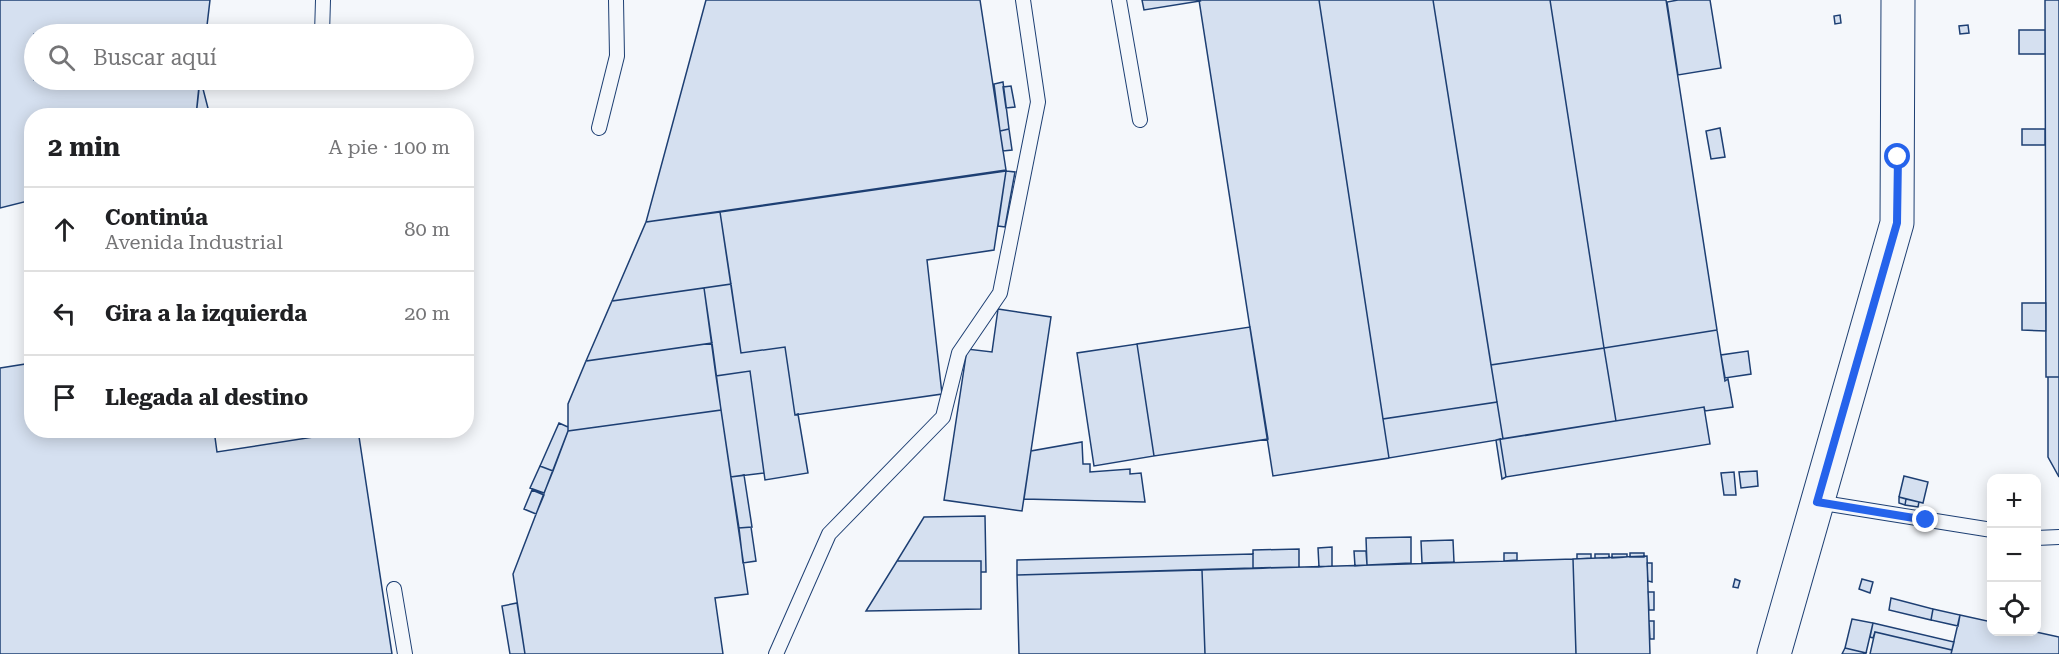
<!DOCTYPE html>
<html lang="es">
<head>
<meta charset="utf-8">
<style>
  body { margin:0; font-family:"Roboto Serif",serif; background:#f2f2f2; color:#202124 }
  .controls { position:absolute; right:18px; bottom:18px; display:grid; overflow:hidden; border-radius:12px; box-shadow:0 3px 15px #0003 }
  .controls button { width:54px; height:54px; display:grid; place-items:center; padding:0; border:0; border-bottom:2px solid #e0e0e0; background:#fff; color:#202124; font:30px sans-serif }
  .stop { position:absolute; width:18px; height:18px; margin:-14px; border:4px solid #2563eb; border-radius:50%; background:#fff }
  .stop.end { background:#2563eb; border-color:#fff; box-shadow:0 2px 6px #0008 }
  .list { margin:0; padding:0; list-style:none }
  h2 { display:flex; justify-content:space-between; align-items:center; height:78px; margin:0; padding:0 24px; font-size:26px }
  h2 small { font-size:20px; font-weight:400; color:#757577 }
  .list li { display:grid; grid-template-columns:39px 1fr auto; gap:18px; align-items:center; box-sizing:border-box; height:84px; padding:0 24px; border-top:2px solid #e0e0e0 }
  .list b { display:block; font-size:22px; white-space:nowrap }
  .list p { margin:0; font-size:20px; white-space:nowrap; color:#757577 }
  .list em { font-size:20px; font-style:normal; color:#757577 }
  .icon { flex:none; width:33px; height:33px; fill:none; stroke:currentColor; stroke-width:2; stroke-linecap:round; stroke-linejoin:round }
  .map { position:relative; flex:none; width:2059px; height:654px; overflow:hidden }
  .search { position:absolute; background:#fff; box-shadow:0 3px 15px #0003; left:24px; top:24px; width:450px; height:66px; display:flex; align-items:center; gap:15px; box-sizing:border-box; padding:0 21px; border-radius:33px; color:#757577; font-size:22px }
  .panel { position:absolute; background:#fff; box-shadow:0 3px 15px #0003; left:24px; top:108px; width:450px; height:330px; border-radius:24px }
  .map>svg:first-child { display:block }
  .building { fill:#d5e0f0; stroke:#1d3f73; stroke-width:1.5 }
  .lines { fill:none; stroke-linecap:round; stroke-linejoin:round }
  .service-casing { stroke:#1d3f73; stroke-width:16 }
  .tertiary-casing { stroke:#1d3f73; stroke-width:35 }
  .service { stroke:#f4f7fb; stroke-width:14 }
  .tertiary { stroke:#f4f7fb; stroke-width:33 }
  .route { stroke:#2563eb; stroke-width:8 }
</style>
</head>
<body>
<div class="map">
<svg width="2059" height="654" viewBox="0 0 2059 654">
  <rect width="100%" height="100%" fill="#f4f7fb"/>
  <path class="building" d="M0 0H210L206 34H34V80H200L196 116H32V200L0 208Z
    M706 0H980L1006 170 646 222Z
    M1142 0H1199L1200 1 1144 10Z
    M1199 0H1319L1389 458 1273 476Z
    M1319 0H1433L1497 402 1383 419Z
    M1433 0H1550L1604 348 1491 365Z
    M1550 0H1666L1717 330 1604 348Z
    M1678 0H1710L1721 68 1678 75 1667 2Z
    M2045 0H2059V377H2046Z
    M1840 15 1841 23 1835 24 1834 16Z
    M1968 25 1969 33 1960 34 1959 26Z
    M2019 30H2045V54H2019Z
    M1003 82 1009 129 1000 131 994 84Z
    M202 85 210 116H196L199 86Z
    M1011 86 1015 107 1006 108 1003 87Z
    M1720 128 1725 157 1711 159 1706 131Z
    M1009 129 1012 150 1003 151 1000 131Z
    M2022 129H2045V145H2022Z
    M1006 171 1015 172 1005 227 998 226Z
    M1006 171 994 250 927 260 942 394 795 415 785 347 741 353 720 212Z
    M720 212 731 284 612 301 646 222Z
    M731 284 741 353 785 347 795 415 798 414 808 473 765 480 750 371 716 376 704 288Z
    M704 288 712 343 586 361 612 301Z
    M2022 303H2046V331L2022 330Z
    M998 309 1051 317 1022 511 944 500 967 349 992 352Z
    M1250 327 1268 439 1154 456 1137 344Z
    M1717 330 1725 381 1728 379 1733 407 1705 411 1704 407 1616 421 1604 348Z
    M712 343 721 410 568 431V404L586 361Z
    M1137 344 1154 456 1094 466 1077 353Z
    M1604 348 1616 421 1503 439 1491 365Z
    M1748 351 1751 374 1725 378 1721 355Z
    M32 363V430H214L217 452 358 430 392 654H0V368Z
    M750 371 764 473 731 477 716 376Z
    M2048 377H2059V477L2048 457Z
    M1497 402 1503 439 1389 458 1383 419Z
    M1704 407 1710 444 1506 477 1500 439Z
    M721 410 748 594 715 598 723 654H525L513 574 568 431Z
    M559 423 568 427V431L553 471 540 466Z
    M1500 439 1506 477 1502 479 1496 440Z
    M1082 442 1083 464H1090V472L1130 469V474L1141 473 1145 502 1024 499 1031 451Z
    M540 466 553 471 544 493 530 488Z
    M1757 471 1758 486 1741 488 1739 472Z
    M1734 472 1736 495H1724L1721 473Z
    M744 475 752 527 739 528 731 477Z
    M1904 476 1928 482 1923 503 1899 497Z
    M532 490 544 495 536 514 524 509Z
    M1899 497 1906 499 1905 505 1899 503Z
    M1906 499 1919 502 1918 507 1905 505Z
    M985 516 986 572H981V561H897L924 517Z
    M751 527 756 561 743 563 739 528Z
    M1411 537V563L1367 565 1366 538Z
    M1453 540 1454 562 1422 563 1421 541Z
    M1332 547V566L1319 567 1318 548Z
    M1299 549V567L1253 568V550Z
    M1354 551H1366L1367 565 1355 566Z
    M1504 553H1517V560L1504 561Z
    M1630 553H1644V557H1630Z
    M1253 554V568L1017 575V560Z
    M1577 554H1591V558L1577 559Z
    M1595 554H1609V558H1595Z
    M1612 554H1627V557L1612 558Z
    M1647 556 1650 654H1576L1573 559Z
    M1573 559 1576 654H1205L1202 570Z
    M897 561H981V609L866 611Z
    M1647 563H1652V582L1648 581Z
    M1202 570 1205 654H1019L1017 575Z
    M1735 579 1740 581 1738 588 1733 587Z
    M1862 579 1873 582 1870 593 1859 589Z
    M1648 592H1654V610H1649Z
    M1891 598 1933 609 1931 620 1889 610Z
    M517 603 525 654H510L502 606Z
    M1933 609 1960 615 1958 626 1931 620Z
    M1960 615 1992 622V632H2036L2059 637V654H1951Z
    M1852 619 1873 623 1866 653 1845 648Z
    M1649 621H1654V639H1650Z
    M1873 623 1954 642 1952 650 1875 632 1873 638 1870 637Z
    M1875 632 1952 650 1951 654H1870Z
    M1845 648 1866 653 1865 654H1842Z"/>
  <g class="lines">
    <defs>
      <path id="service" d="M1119 0 1140 120
        M322 34 323 0
        M599 128 617 56 616 0
        M1817 502 1992 530
        M2036 538 2059 537
        M394 589 405 654
        M776 654 829 534 943 417 959 353 1000 293 1038 102 1023 0"/>
      <path id="tertiary" d="M1774 654 1897 223 1898 0"/>
    </defs>
    <use href="#service" class="service-casing"/>
    <use href="#tertiary" class="tertiary-casing"/>
    <use href="#service" class="service"/>
    <use href="#tertiary" class="tertiary"/>
  </g>
  <g class="lines">
    <path class="route" d="M1898 157 1897 223 1817 502 1926 520"/>
  </g>
</svg>
<div class="controls">
<button>+</button>
<button>−</button>
<button><svg class="icon" aria-label="locate" viewBox="0 0 24 24"><circle cx="12" cy="12" r="6"/><path d="M12 2v4M12 18v4M2 12h4M18 12h4"/></svg></button>
</div>
<div class="stop" style="left:1898px;top:157px"></div>
<div class="stop end" style="left:1926px;top:520px"></div>
<div class="search"><svg class="icon" aria-label="search" viewBox="0 0 24 24"><circle cx="10" cy="10" r="6"/><path d="M15 15l6 6"/></svg>Buscar aquí</div>
<section class="panel">
<h2>2 min<small>A pie · 100 m</small></h2>
<ul class="list">
<li><svg class="icon" aria-label="ahead" viewBox="0 0 24 24"><path d="M12 20V5M6 11l6-6 6 6"/></svg><div><b>Continúa</b><p>Avenida Industrial</p></div><em>80 m</em></li>
<li><svg class="icon" aria-label="left" viewBox="0 0 24 24"><path d="M17 20v-9H6M10 6l-5 5 5 5"/></svg><div><b>Gira a la izquierda</b></div><em>20 m</em></li>
<li><svg class="icon" aria-label="arrive" viewBox="0 0 24 24"><path d="M6 21V4h12l-3 4 3 4H6"/></svg><div><b>Llegada al destino</b></div></li>
</ul>
</section>
</div>
</body>
</html>
